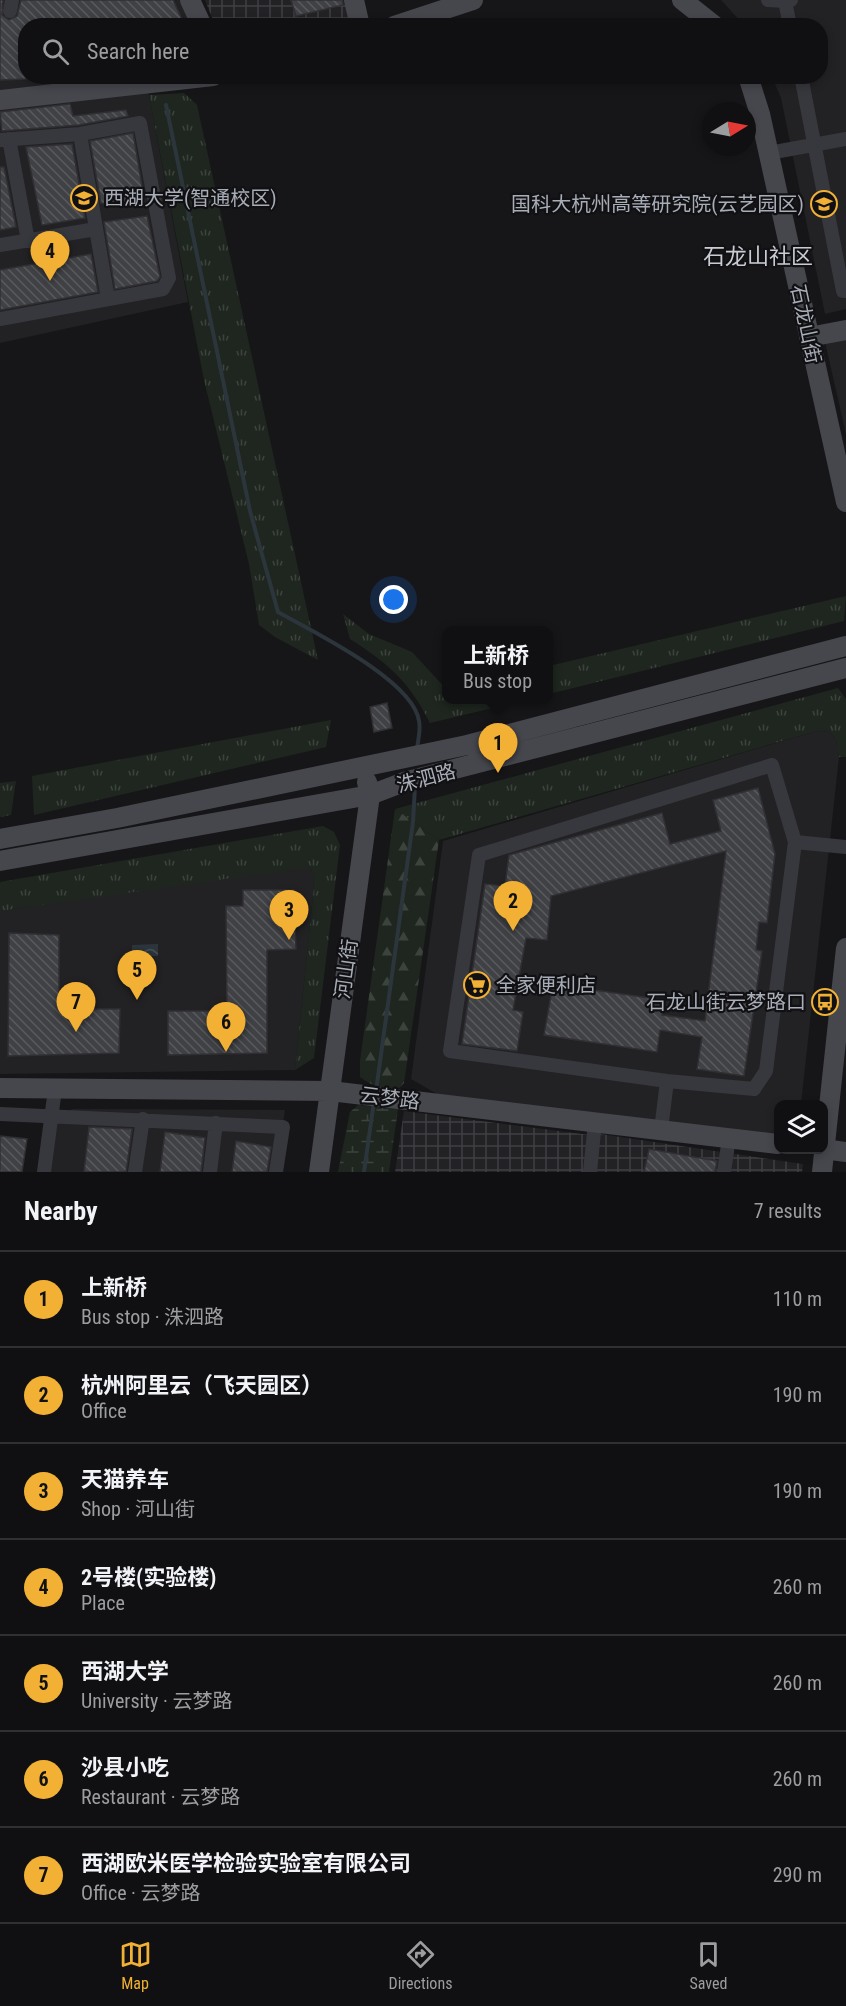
<!DOCTYPE html>
<html lang="en">
<head>
<meta charset="utf-8">
<style>
  body { margin:0; font-family:"Roboto Condensed","Noto Sans SC",sans-serif; background:#19191b; color:#f1f3f6 }
  .controls { position:absolute; right:18px; bottom:18px; display:grid; overflow:hidden; border-radius:12px; box-shadow:0 3px 9px #0003 }
  .controls button { width:54px; height:54px; display:grid; place-items:center; padding:0; border:0; border-bottom:2px solid #303032; background:#101012; color:#f1f3f6; font:30px sans-serif }
  .compass { position:absolute; left:702px; top:102px; width:54px; height:54px; border-radius:50%; background:#101012; box-shadow:0 3px 9px #0003; rotate:80deg }
  .you { position:absolute; left:394px; top:600px; width:21px; height:21px; margin:-15px; border:4px solid #fff; border-radius:50%; background:#1a73e8; box-shadow:0 0 0 9px #1a73e833 }
  .badge { display:grid; place-items:center; width:39px; height:39px; border-radius:50%; background:#f2b134; color:#111; font-size:20px; font-weight:700 }
  .pin { position:absolute; translate:-50% -50px; filter:drop-shadow(0 2px 3px #0008) }
  .pin::after { content:''; position:absolute; top:32px; width:21px; height:18px; background:inherit; clip-path:polygon(0 0,100% 0,50% 100%) }
  .popup { position:absolute; left:442px; top:626px; width:111px; height:78px; box-sizing:border-box; display:grid; place-content:center; border-radius:12px; background:#101012; filter:drop-shadow(0 2px 4px #0005); font-size:20px; white-space:nowrap; color:#9c9d9f }
  .popup b { font-size:22px; color:#f1f3f6 }
  .popup::after { content:''; position:absolute; left:50%; top:100%; margin-left:-12px; border:12px solid transparent; border-top-color:#101012 }
  .list { margin:0; padding:0; list-style:none }
  h2 { display:flex; justify-content:space-between; align-items:center; height:78px; margin:0; padding:0 24px; font-size:26px }
  h2 small { font-size:20px; font-weight:400; color:#9c9d9f }
  .list li { display:grid; grid-template-columns:39px 1fr auto; gap:18px; align-items:center; box-sizing:border-box; height:96px; padding:0 24px; border-top:2px solid #303032 }
  .list b { display:block; font-size:22px; white-space:nowrap }
  .list p { margin:0; font-size:20px; white-space:nowrap; color:#9c9d9f }
  .list em { font-size:20px; font-style:normal; color:#9c9d9f }
  .icon { flex:none; width:33px; height:33px; fill:none; stroke:currentColor; stroke-width:2; stroke-linecap:round; stroke-linejoin:round }
  .map { position:relative; flex:none; width:846px; height:1172px; overflow:hidden }
  .search { position:absolute; background:#101012; box-shadow:0 3px 9px #0003; left:18px; right:18px; top:18px; height:66px; display:flex; align-items:center; gap:15px; box-sizing:border-box; padding:0 21px; border-radius:24px; color:#9c9d9f; font-size:22px }
  .sheet { height:750px; background:#101012 }
  nav { display:flex; justify-content:space-around; align-items:center; box-sizing:border-box; height:84px; border-top:2px solid #303032; background:#101012; font-size:16px; color:#9c9d9f }
  nav a { display:grid; justify-items:center; gap:3px }
  nav .on { color:#f2b134 }
  .map>svg:first-child { display:block }
  .built { fill:#222225 }
  .industrial { fill:url(#industrial-grid) }
  .grass { fill:url(#grass-tufts) }
  .forest { fill:url(#forest-firs) }
  .wetland { fill:url(#wetland-marsh) }
  .water { fill:url(#water-waves) }
  .lines { fill:none; stroke-linecap:round; stroke-linejoin:round }
  .stream { stroke:#2c353c; stroke-width:4 }
  .building { fill:url(#building-back-hatch); stroke:#303034; stroke-width:1.5 }
  .street { stroke:#37383d; stroke-width:14 }
  .secondary { stroke:#45474d; stroke-width:20 }
  .labels { text-anchor:middle; dominant-baseline:central; stroke-width:4.5; stroke-linejoin:round; paint-order:stroke }
  .poi-label { font-size:20px; fill:#a8adb8; stroke:#111113; text-anchor:start }
  .street-label { font-size:20px; fill:#a8adb8; stroke:#111113 }
  .quarter-label { font-size:22px; fill:#c9ccd4; stroke:#111113 }
</style>
</head>
<body>
<div class="map">
<svg width="846" height="1172" viewBox="0 0 846 1172">
  <defs>
    <pattern id="industrial-grid" width="8" height="8" patternUnits="userSpaceOnUse" patternTransform="scale(1.5)"><rect width="8" height="8" fill="#222225"/><path d="M0 4h8M4 0v8" fill="none" stroke="#3f3f43"/></pattern>
    <pattern id="grass-tufts" width="24" height="20" patternUnits="userSpaceOnUse" patternTransform="scale(1.5)"><rect width="24" height="20" fill="#1e261f"/><path d="M3 7l-1-3M5 7V3M7 7l1-3M15 17l-1-3M17 17v-4M19 17l1-3" fill="none" stroke="#3c433d"/></pattern>
    <pattern id="forest-firs" width="22" height="20" patternUnits="userSpaceOnUse" patternTransform="scale(1.5)"><rect width="22" height="20" fill="#1e261f"/><path d="M5 1l3.5 6h-7zM16 11l3.5 6h-7z" fill="#3c433d"/></pattern>
    <pattern id="wetland-marsh" width="20" height="14" patternUnits="userSpaceOnUse" patternTransform="scale(1.5)"><rect width="20" height="14" fill="#1e261f"/><path d="M1 5h8M5 5V1M11 12h8M15 12V8" fill="none" stroke="#3c433d"/></pattern>
    <pattern id="water-waves" width="16" height="10" patternUnits="userSpaceOnUse" patternTransform="scale(1.5)"><rect width="16" height="10" fill="#2c353c"/><path d="M0 5q4-4 8 0t8 0" fill="none" stroke="#485056"/></pattern>
    <pattern id="building-back-hatch" width="6" height="6" patternUnits="userSpaceOnUse" patternTransform="scale(1.5)"><rect width="6" height="6" fill="#404145"/><path d="M-1 5l2 2M0 0l6 6M5-1l2 2" fill="none" stroke="#595a5e"/></pattern>
  </defs>
  <rect width="100%" height="100%" fill="#161618"/>
  <path class="built" d="M0 0H184L196 25 26 26V76L158 77 148 78 149 95 188 302 0 343Z
    M721 0H846V309L825 314 781 98 772 77 820 76V26L744 25Z
    M846 338V434L825 342Z
    M817 731 830 732 836 740 839 757 801 1104H778V1136L437 1094 411 1079 443 841Z
    M295 867H309L313 874 314 887 295 1070 0 1074V911Z
    M72 1109 285 1110 276 1172H48L54 1125Z"/>
  <path class="industrial" d="M205 0H349L353 20 335 26 215 25Z
    M404 1111 590 1135 586 1172H395Z
    M600 1134 803 1164 802 1172H595Z"/>
  <path class="grass" d="M184 93 197 105 318 660 275 637 259 625 249 564 204 380 149 95Z
    M846 596 844 621 549 694V666Z
    M343 614 369 634 412 652 447 690V700H526L430 723C409 681 389 664 350 639Z
    M838 688 846 699V757H839L836 740 830 732 817 731 439 840 395 809Z
    M331 720 326 747 34 815 32 776Z
    M16 781 11 815 0 817V783Z
    M323 826 334 832 340 845 314 1058 295 1070 314 887 313 874 309 867 0 911V882Z"/>
  <path class="forest" d="M395 809 439 840 404 1083 399 1088C383 1088 373 1087 360 1077V1061Z"/>
  <path class="wetland" d="M358 1105 398 1109 389 1172H338L350 1112Z"/>
  <path class="water" d="M158 944V956H132V945Z"/>
  <g class="lines">
    <path class="stream" d="M166 105 250 511 278 612C313 632 413 680 419 721 421 729 418 740 417 749
      M376 1091 413 822 415 786
      M364 1172 374 1101"/>
  </g>
  <path class="building" d="M0 0H3L2 15 9 20 17 16 21 0H173L185 26H26V79L0 80Z
    M291 0H342L343 5 296 16Z
    M70 104 73 116 126 110 128 116 79 125 2 131 0 112Z
    M133 133 145 204 101 203 90 141Z
    M72 144 85 218 42 225 26 147Z
    M0 167H4L16 227 0 230Z
    M147 216 160 277 157 281 115 289 104 222Z
    M91 254 98 292 0 310V270Z
    M387 703 392 728 374 732 370 707Z
    M758 788 775 854 767 923 759 922 756 950 762 951 744 1076 697 1069 702 1037 660 1030 657 1052 544 1035 553 984 663 1000 662 1015 705 1021 726 851 551 896 547 940 526 938 513 1010 523 1012 517 1051 462 1044 485 884 505 886 509 855 662 813 670 844 721 831 713 800Z
    M243 890H294L296 949 267 950V1053L168 1055V1011H227L226 906H243Z
    M9 933 59 935V1009H120L119 1053 8 1056Z
    M89 1127 132 1129 126 1172H84Z
    M165 1132 205 1138 201 1172H160Z
    M0 1136 27 1139 22 1172H0Z
    M236 1141 271 1147 267 1172H232Z
    M649 1149 717 1161 715 1172H644Z"/>
  <g class="lines">
    <path class="street" d="M768 0 785 1
      M10 11 12 0
      M790 26 785 1 791 0
      M801 76 843 291H846
      M80 134 108 299
      M9 139 28 241
      M0 140 80 134 140 123 169 278 163 289 0 319
      M769 153 846 139
      M0 245 96 229
      M772 765 795 842 766 1071 754 1089 667 1081 450 1051 479 855Z
      M795 842 846 847
      M0 1114 283 1127 276 1172
      M661 1130 667 1081
      M44 1172 55 1089
      M135 1172 143 1119
      M210 1172 216 1123
      M590 1172 595 1122
      M724 1172 729 1138"/>
    <path class="secondary" d="M190 0 202 26
      M354 0 360 26
      M682 0 715 26
      M394 26 473 0
      M748 76 760 114 846 502
      M0 100 213 76
      M809 337 846 330
      M0 839 117 818 467 745 846 646
      M0 861 370 795 404 782 846 668
      M0 1088 330 1091 778 1144
      M824 1149 846 1152
      M319 1172 370 795 367 782
      M822 1172 846 948"/>
  </g>
  <defs>
    <symbol id="university-ring" viewBox="-11 -11 22 22"><circle r="9.5" fill="#111113" stroke="#f2b134" stroke-width="1.5"/><path d="M0-5L7-2L0 1L-7-2ZM-4 1L0 2.5L4 1V4Q0 6-4 4Z" fill="#f2b134"/></symbol>
    <symbol id="supermarket-ring" viewBox="-11 -11 22 22"><circle r="9.5" fill="#111113" stroke="#f2b134" stroke-width="1.5"/><path d="M-6-5.5h2.5l.6 2H6L4.5 2H-2.5L-4.4-4H-6ZM-1.5 3.2a1.3 1.3 0 1 0 .1 0ZM3 3.2a1.3 1.3 0 1 0 .1 0Z" fill="#f2b134"/></symbol>
    <symbol id="bus-ring" viewBox="-11 -11 22 22"><circle r="9.5" fill="#111113" stroke="#f2b134" stroke-width="1.5"/><path d="M-5-6H5V4H4V6H2V4H-2V6H-4V4H-5ZM-3.5-4V0h7V-4ZM-3.5 1.2v1.5H-2V1.2ZM2 1.2v1.5H3.5V1.2Z" fill="#f2b134"/></symbol>
  </defs>
  <g fill-rule="evenodd">
    <use href="#university-ring" x="69" y="183" width="30" height="30"/>
    <use href="#university-ring" x="809" y="189" width="30" height="30"/>
    <use href="#supermarket-ring" x="462" y="970" width="30" height="30"/>
    <use href="#bus-ring" x="810" y="987" width="30" height="30"/>
  </g>
  <g class="labels">
    <g class="poi-label">
      <text x="104" y="198">西湖大学(智通校区)</text>
      <text x="804" y="204" text-anchor="end">国科大杭州高等研究院(云艺园区)</text>
      <text x="496" y="985">全家便利店</text>
      <text x="806" y="1002" text-anchor="end">石龙山街云梦路口</text>
    </g>
    <g class="street-label">
      <text transform="translate(806 324) rotate(78)">石龙山街</text>
      <text transform="translate(426 778) rotate(-15)">洙泗路</text>
      <text transform="translate(346 969) rotate(-82)">河山街</text>
      <text transform="translate(390 1098) rotate(7)">云梦路</text>
    </g>
    <g class="quarter-label">
      <text x="758" y="256">石龙山社区</text>
    </g>
  </g>
</svg>
<div class="controls">
<button><svg class="icon" aria-label="layers" viewBox="0 0 24 24"><path d="M12 4l9 5-9 5-9-5zM3 14l9 5 9-5"/></svg></button>
</div>
<svg class="compass" viewBox="-18 -18 36 36"><path d="M0-13l5 13h-10z" fill="#e53935"/><path d="M0 13l5-13h-10z" fill="#9c9d9f"/></svg>
<div class="you"></div>
<div class="pin badge" style="left:498px;top:773px">1</div>
<div class="popup"><b>上新桥</b>Bus stop</div>
<div class="pin badge" style="left:513px;top:931px">2</div>
<div class="pin badge" style="left:289px;top:940px">3</div>
<div class="pin badge" style="left:50px;top:281px">4</div>
<div class="pin badge" style="left:137px;top:1000px">5</div>
<div class="pin badge" style="left:226px;top:1052px">6</div>
<div class="pin badge" style="left:76px;top:1032px">7</div>
<div class="search"><svg class="icon" aria-label="search" viewBox="0 0 24 24"><circle cx="10" cy="10" r="6"/><path d="M15 15l6 6"/></svg>Search here</div>
</div>
<section class="sheet">
<h2>Nearby<small>7 results</small></h2>
<ul class="list">
<li><span class="badge">1</span><div><b>上新桥</b><p>Bus stop · 洙泗路</p></div><em>110 m</em></li>
<li><span class="badge">2</span><div><b>杭州阿里云（飞天园区）</b><p>Office</p></div><em>190 m</em></li>
<li><span class="badge">3</span><div><b>天猫养车</b><p>Shop · 河山街</p></div><em>190 m</em></li>
<li><span class="badge">4</span><div><b>2号楼(实验楼)</b><p>Place</p></div><em>260 m</em></li>
<li><span class="badge">5</span><div><b>西湖大学</b><p>University · 云梦路</p></div><em>260 m</em></li>
<li><span class="badge">6</span><div><b>沙县小吃</b><p>Restaurant · 云梦路</p></div><em>260 m</em></li>
<li><span class="badge">7</span><div><b>西湖欧米医学检验实验室有限公司</b><p>Office · 云梦路</p></div><em>290 m</em></li>
</ul>
</section>
<nav>
<a class="on"><svg class="icon" aria-label="map" viewBox="0 0 24 24"><path d="M3 6l6-2 6 2 6-2v14l-6 2-6-2-6 2zM9 4v14M15 6v14"/></svg>Map</a>
<a><svg class="icon" aria-label="directions" viewBox="0 0 24 24"><path d="M12 3l9 9-9 9-9-9zM9 14v-3h6M13 9l2 2-2 2"/></svg>Directions</a>
<a><svg class="icon" aria-label="saved" viewBox="0 0 24 24"><path d="M7 4h10v16l-5-4-5 4z"/></svg>Saved</a>
</nav>
</body>
</html>
